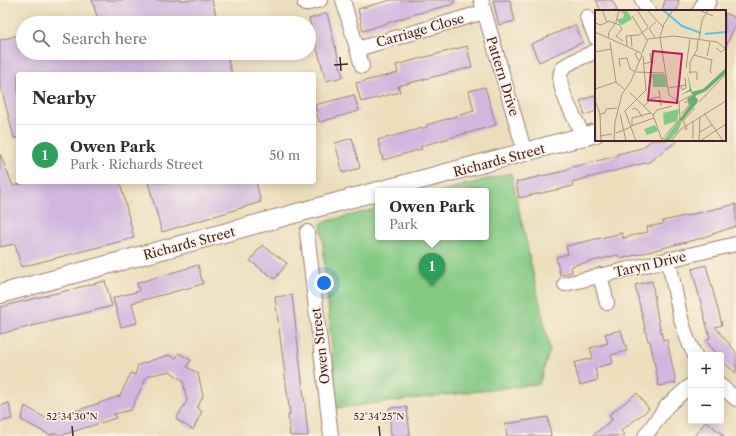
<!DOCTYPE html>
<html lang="en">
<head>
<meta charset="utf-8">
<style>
  body { margin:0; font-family:"Libre Caslon Text",serif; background:#f2f2f3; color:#2b2b33 }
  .controls { position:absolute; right:12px; bottom:12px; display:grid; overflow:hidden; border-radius:4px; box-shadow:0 2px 10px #0003 }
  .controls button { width:36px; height:36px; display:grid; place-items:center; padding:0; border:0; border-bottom:1px solid #e1e1e2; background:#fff; color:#2b2b33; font:20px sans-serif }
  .you { position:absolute; left:324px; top:283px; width:14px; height:14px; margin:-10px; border:3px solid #fff; border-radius:50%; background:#1a73e8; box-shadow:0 0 0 6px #1a73e833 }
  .badge { display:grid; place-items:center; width:26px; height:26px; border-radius:50%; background:#7c3aed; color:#fff; font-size:13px; font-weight:700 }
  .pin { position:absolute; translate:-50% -33px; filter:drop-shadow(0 1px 2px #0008) }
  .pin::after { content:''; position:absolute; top:21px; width:14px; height:12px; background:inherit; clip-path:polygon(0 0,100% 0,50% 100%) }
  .popup { position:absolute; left:375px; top:188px; width:114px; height:52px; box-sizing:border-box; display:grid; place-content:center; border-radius:4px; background:#fff; filter:drop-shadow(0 1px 3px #0005); font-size:13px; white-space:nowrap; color:#7c7c81 }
  .popup b { font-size:15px; color:#2b2b33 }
  .popup::after { content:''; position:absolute; left:50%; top:100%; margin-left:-8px; border:8px solid transparent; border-top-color:#fff }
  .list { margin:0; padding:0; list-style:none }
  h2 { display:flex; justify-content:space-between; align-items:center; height:52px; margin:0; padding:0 16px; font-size:17px }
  h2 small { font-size:13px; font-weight:400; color:#7c7c81 }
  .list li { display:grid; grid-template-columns:26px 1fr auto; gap:12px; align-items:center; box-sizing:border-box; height:60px; padding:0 16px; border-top:1px solid #e1e1e2 }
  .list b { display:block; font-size:15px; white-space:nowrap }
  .list p { margin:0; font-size:13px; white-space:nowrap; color:#7c7c81 }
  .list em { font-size:13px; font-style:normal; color:#7c7c81 }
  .icon { flex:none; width:22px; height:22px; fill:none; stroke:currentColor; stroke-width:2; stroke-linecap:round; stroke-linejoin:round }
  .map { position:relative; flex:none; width:736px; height:436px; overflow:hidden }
  .search { position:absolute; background:#fff; box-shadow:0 2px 10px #0003; left:16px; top:16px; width:300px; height:44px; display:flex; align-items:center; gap:10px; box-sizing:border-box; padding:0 14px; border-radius:22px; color:#7c7c81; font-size:15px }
  .panel { position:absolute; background:#fff; box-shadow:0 2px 10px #0003; left:16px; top:72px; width:300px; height:112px; border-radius:4px }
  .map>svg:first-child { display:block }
  .green { fill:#83c983; stroke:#667457 }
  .building { fill:#d1b7e0 }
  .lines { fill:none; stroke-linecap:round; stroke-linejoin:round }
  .minor-casing { stroke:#9b7e73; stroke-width:16 }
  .tertiary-casing { stroke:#9b7e73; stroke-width:20 }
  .minor { stroke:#fff; stroke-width:14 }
  .tertiary { stroke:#fff; stroke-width:18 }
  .ticks { fill:none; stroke:#4a1f2b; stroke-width:1.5 }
  .labels { text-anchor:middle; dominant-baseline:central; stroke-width:3; stroke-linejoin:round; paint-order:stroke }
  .street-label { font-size:13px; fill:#4a1f2b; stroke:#fcf5e5 }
  .inset-river { fill:none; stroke:#62c0e0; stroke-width:2 }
  .inset-road { fill:none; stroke:#ab9281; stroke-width:1 }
  .view { fill:#c2185b; fill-opacity:0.15; stroke:#c2185b; stroke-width:2 }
  .inset-edge { fill:none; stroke:#4a1f2b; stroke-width:2 }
  .ticks-label { font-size:10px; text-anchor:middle; fill:#4a1f2b; stroke:#fcf5e5; stroke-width:3; stroke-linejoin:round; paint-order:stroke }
</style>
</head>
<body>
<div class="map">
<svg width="736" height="436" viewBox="0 0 736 436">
  <rect width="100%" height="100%" fill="#fcf5e5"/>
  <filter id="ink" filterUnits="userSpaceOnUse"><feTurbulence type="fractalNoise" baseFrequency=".025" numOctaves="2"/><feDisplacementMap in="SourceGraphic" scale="8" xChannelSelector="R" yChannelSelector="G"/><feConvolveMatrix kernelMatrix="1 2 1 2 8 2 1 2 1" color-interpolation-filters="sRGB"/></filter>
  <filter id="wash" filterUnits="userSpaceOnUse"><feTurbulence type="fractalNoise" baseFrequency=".012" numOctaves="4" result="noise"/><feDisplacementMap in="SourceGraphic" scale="16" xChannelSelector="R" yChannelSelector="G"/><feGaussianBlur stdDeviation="0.9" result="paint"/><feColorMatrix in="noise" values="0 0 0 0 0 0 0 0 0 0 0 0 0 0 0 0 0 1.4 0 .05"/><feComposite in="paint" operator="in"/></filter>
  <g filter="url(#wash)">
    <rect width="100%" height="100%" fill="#ecdebb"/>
    <path class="green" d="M511 173 550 350 539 384 337 408 321 223 378 208V237H486V191H442Z"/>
    <g id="blocks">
      <path class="building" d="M92 0H212L218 23H99Z
        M391 0H454V4L415 14 363 31 358 9Z
        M493 0H510L515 21 499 25Z
        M596 0H612L618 11H601Z
        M665 0H679L677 11H662Z
        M327 13 343 77 326 81 309 19Z
        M725 13 736 18V24L725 48Z
        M575 25 583 42 539 62 531 44Z
        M23 34V53H226L232 74H18V138H14L0 83V40Z
        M467 46 472 67 398 86 400 92 361 102 356 83 398 73 396 65Z
        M485 87 496 125 421 146 422 149 383 160 378 140 427 127 426 125 474 111 469 91Z
        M354 95 359 111 319 122 315 105Z
        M596 95V111L585 115 580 101Z
        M352 138 360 168 343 173 335 143Z
        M652 140H678L649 162 572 182 573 186 519 198 516 182 560 172 572 167 617 156V154L642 148Z
        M0 154 13 186 27 182H120L134 238 21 267 15 244 0 247Z
        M148 182H256L261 202 162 232Z
        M736 204V226L698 239 620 259 618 255 571 266 572 272 560 275 556 257 568 254 566 246 622 233 623 238 648 232 647 227 663 224V221Z
        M262 245 287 263 275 279 250 261Z
        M198 265 203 284 132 303 137 323 121 327 113 298 139 291 137 283Z
        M706 265 722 325 715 327 736 352V373L724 363 721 358V355H718L706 341 710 338 692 269Z
        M105 281 112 306 0 334V307Z
        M652 281 657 314 663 340H667L676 383 659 386 650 341H648L635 285Z
        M292 295 305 406 308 436H290L288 415H290L275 297Z
        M621 330 627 351 611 355 613 363 595 368 598 380 580 385 574 363 593 358 590 348 608 343 605 334Z
        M179 353 191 360 187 367 198 373 203 396 197 408 202 411 193 430 176 419 187 401 183 381 170 371 147 376 131 410 114 414 116 418 59 436 57 433 50 435 21 420 25 406 49 420 120 396 131 373 135 375 138 365 168 355 176 358Z
        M637 393 649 409 621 431 625 436H592L612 420 609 415Z
        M9 403 12 419 0 422V406Z
        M407 407 410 436H391L389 408Z
        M548 417 551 436H507L505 424Z
        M706 421 724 436H694Z"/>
    </g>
  </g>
  <g filter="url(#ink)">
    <use href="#blocks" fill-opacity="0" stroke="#9b7e73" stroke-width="1"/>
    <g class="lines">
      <defs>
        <path id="minor" d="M343 0 362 66
          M481 0 525 153
          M642 0 648 11
          M305 4 320 0
          M587 17 596 38
          M357 49 484 12
          M584 137C578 123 549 78 565 66 573 60 586 56 596 51
          M307 232 331 436
          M668 259C676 290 679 327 695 355
          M600 275 607 303
          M565 284 736 244
          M721 386 736 399
          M645 436 667 406 691 385"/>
        <path id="tertiary" d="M702 11 707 0
          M379 191 596 133
          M0 294 378 191"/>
      </defs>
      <use href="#minor" class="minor-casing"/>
      <use href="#tertiary" class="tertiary-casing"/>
      <use href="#minor" class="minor"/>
      <use href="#tertiary" class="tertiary"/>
    </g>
  </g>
  <path class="ticks" d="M340 57 341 71M334 65 348 64M72 426 73 436M379 426 380 436"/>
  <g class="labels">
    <g class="street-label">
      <text transform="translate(420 30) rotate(-16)">Carriage Close</text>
      <text transform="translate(503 76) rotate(73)">Pattern Drive</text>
      <text transform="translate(499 160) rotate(-15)">Richards Street</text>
      <text transform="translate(189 243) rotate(-15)">Richards Street</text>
      <text transform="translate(650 264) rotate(-13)">Taryn Drive</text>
      <text transform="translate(320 346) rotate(-97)">Owen Street</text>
    </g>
  </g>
  <g transform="translate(595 10)">
    <rect width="131" height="131" fill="#ecdebb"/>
    <path d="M24 0H32L37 9 27 15 23 12 22 9 28 8 29 4ZM57 64H70L72 77H58ZM84 99 82 111 69 115 68 103ZM84 110 87 111 83 121 75 130H69ZM60 115 63 121 52 125 49 119Z" fill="#83c983"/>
    <path d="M131 58V63L111 81 100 86 103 90 102 93 87 111 84 110 95 95 92 89 98 85 95 81 86 85 95 79 92 62 97 82 108 79Z" fill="#6aad71"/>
    <path class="inset-river" d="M68 0 87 16 106 23M110 24 131 22"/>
    <path class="inset-road" d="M7 0 12 12M42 0 53 17M52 0 68 17M78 0 69 14 65 27 74 85 84 92M89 0H104L118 6M37 6 52 30M21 12 24 0M0 13 6 15 14 11 19 13M22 13H19L25 15 27 19 21 26 28 31M0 22 42 41M36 25 37 37M13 28 14 22 20 14M60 28 54 18 61 12M104 30 107 10 113 0M15 32 21 72 29 79M32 36 31 26 44 25 53 18M121 38 126 42 131 38M0 42 16 39M47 43 53 29 79 26 122 32 131 39M99 45 117 50 115 61 117 63M112 46 115 32M48 54 56 52 55 43M25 57 24 49 32 48 35 59 40 62M91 58 95 29M41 62 69 63M94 62H102V70M95 64V52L102 40 103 30M86 76 87 80 91 78 90 68M73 78 91 75M0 79 21 72M64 80 66 96M35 83 58 105 67 130M0 90 5 104 6 131M84 92 97 85M104 92 131 64M49 96 57 88 65 87M37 100 39 98 43 100 47 107M30 101 51 80 48 46M30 101 41 131M109 103 128 131M5 104 10 103 11 99 22 98M25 104 31 131M86 104 94 95V92H89M58 105 62 100 77 96M36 116 59 108M37 116V108L56 103M89 119H92L88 111 100 98M105 122 117 115M21 123 36 117M5 126 17 124M98 129V111M69 130 88 131M77 130 86 119 131 91M19 131 20 112 27 84 36 71 47 45 43 41 40 44 44 51M66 131 85 108 84 92M104 131 105 107M105 131 131 114"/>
    <path class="view" d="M58 41 87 44 82 93 53 90Z"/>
    <rect width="131" height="131" class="inset-edge"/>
  </g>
  <g class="ticks-label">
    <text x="72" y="420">52°34'30"N</text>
    <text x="379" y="420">52°34'25"N</text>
  </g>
</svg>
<div class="controls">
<button>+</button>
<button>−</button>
</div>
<div class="you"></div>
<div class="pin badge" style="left:432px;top:286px;background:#2e9e5b">1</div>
<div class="popup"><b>Owen Park</b>Park</div>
<div class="search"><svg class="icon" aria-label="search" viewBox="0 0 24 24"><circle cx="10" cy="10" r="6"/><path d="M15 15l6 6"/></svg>Search here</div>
<section class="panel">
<h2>Nearby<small></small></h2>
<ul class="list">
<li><span class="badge" style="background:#2e9e5b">1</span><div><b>Owen Park</b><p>Park · Richards Street</p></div><em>50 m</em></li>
</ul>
</section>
</div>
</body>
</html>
